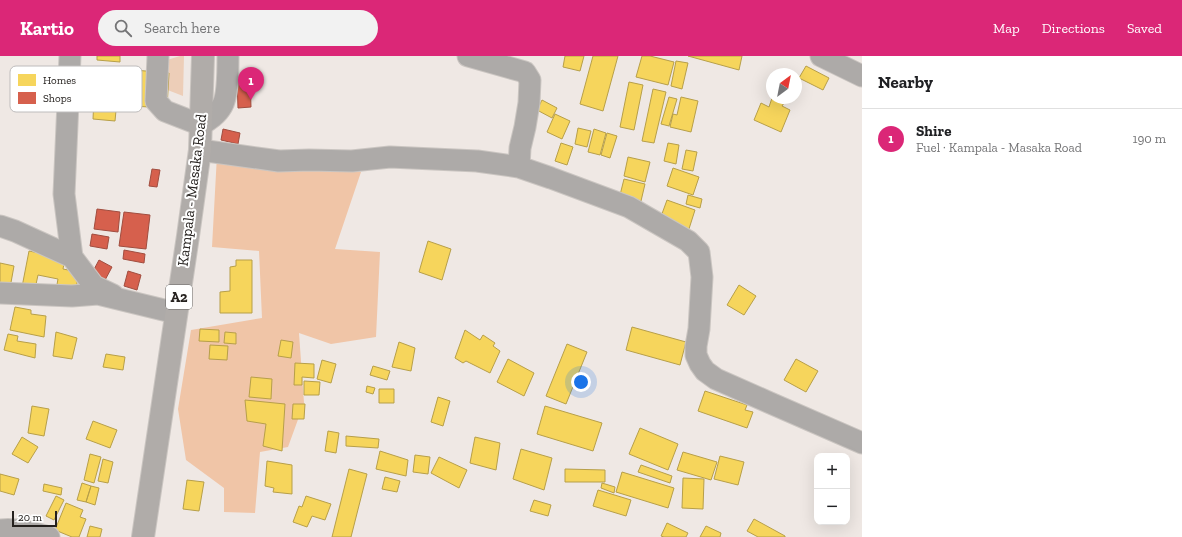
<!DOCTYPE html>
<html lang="en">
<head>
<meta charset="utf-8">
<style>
  body { margin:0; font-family:"Zilla Slab",serif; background:#f2f2f2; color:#202124 }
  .controls { position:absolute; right:12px; bottom:12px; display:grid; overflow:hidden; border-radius:8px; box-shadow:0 4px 16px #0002 }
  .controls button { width:36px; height:36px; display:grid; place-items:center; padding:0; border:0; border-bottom:1px solid #e0e0e0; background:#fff; color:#202124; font:20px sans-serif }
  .compass { position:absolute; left:766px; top:12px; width:36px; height:36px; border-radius:50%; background:#fff; box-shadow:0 4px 16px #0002; rotate:32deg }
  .scale { position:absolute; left:12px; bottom:10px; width:45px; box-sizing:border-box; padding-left:4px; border:2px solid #25211e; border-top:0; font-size:11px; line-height:14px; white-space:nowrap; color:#25211e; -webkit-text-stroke:3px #fff; paint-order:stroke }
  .you { position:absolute; left:581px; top:326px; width:14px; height:14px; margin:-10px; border:3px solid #fff; border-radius:50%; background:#1a73e8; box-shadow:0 0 0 6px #1a73e833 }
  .badge { display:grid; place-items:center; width:26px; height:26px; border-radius:50%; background:#db2777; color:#fff; font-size:13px; font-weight:700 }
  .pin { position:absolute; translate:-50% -33px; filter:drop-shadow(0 1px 2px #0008) }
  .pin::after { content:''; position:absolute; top:21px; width:14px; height:12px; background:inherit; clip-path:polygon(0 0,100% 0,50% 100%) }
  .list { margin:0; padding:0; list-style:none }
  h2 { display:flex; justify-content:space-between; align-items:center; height:52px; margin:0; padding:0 16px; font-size:17px }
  h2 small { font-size:13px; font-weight:400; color:#757577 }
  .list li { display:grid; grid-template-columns:26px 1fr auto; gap:12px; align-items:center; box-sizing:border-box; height:60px; padding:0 16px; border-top:1px solid #e0e0e0 }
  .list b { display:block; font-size:15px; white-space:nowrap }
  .list p { margin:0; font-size:13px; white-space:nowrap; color:#757577 }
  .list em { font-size:13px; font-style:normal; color:#757577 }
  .icon { flex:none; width:22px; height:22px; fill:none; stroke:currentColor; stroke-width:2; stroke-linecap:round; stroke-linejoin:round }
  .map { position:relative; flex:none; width:862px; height:481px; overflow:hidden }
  header { display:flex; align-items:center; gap:24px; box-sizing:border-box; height:56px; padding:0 20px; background:#db2777; color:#fff }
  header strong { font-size:19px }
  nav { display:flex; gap:22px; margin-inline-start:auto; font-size:14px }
  .search { width:280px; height:36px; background:#f2f2f2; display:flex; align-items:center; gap:10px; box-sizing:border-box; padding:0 14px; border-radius:22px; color:#757577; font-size:15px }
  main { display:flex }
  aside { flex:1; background:#fff }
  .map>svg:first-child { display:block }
  .green { fill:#edceb8 }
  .forest { fill:#f0c5a7 }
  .homes { fill:#f6d55c; stroke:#b79f49 }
  .shops { fill:#d6604d; stroke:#a14d3f }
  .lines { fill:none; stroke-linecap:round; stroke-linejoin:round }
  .minor-casing { stroke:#cac5c1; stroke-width:23 }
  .major-casing { stroke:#cac5c1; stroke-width:24 }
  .minor { stroke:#adaaa8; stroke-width:21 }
  .major { stroke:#b0aca9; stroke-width:22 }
  .labels { text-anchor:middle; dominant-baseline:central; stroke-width:4; stroke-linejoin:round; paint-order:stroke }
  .shield { fill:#fff; stroke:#666462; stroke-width:1 }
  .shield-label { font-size:14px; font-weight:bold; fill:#25211e }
  .street-label { font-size:15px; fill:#25211e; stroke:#fff }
  .key { fill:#fff; stroke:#bebcbc; stroke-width:1 }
  .key-label { font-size:11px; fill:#25211e }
</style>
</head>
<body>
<header>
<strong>Kartio</strong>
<div class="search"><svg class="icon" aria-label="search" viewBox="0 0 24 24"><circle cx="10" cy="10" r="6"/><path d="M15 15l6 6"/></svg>Search here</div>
<nav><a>Map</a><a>Directions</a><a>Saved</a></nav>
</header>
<main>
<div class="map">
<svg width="862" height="481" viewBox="0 0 862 481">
  <rect width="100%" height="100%" fill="#efe8e4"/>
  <path class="green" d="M180 0H184L183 40 165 33 167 4Z"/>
  <path class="forest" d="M217 99 311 102 361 116 335 193 380 196 376 281 331 288 299 277 304 347 288 391 260 396 255 457 224 456V432L186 404 178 353 191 274 262 262 259 195 212 191Z"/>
  <path class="homes" d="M97 0H120V6L97 4Z
    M565 0H584L580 15 563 11Z
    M593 0H618L603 55 580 48Z
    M642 0H650L674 6 668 29 636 21Z
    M688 0H742L739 14Z
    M676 5 688 7 682 33 671 30Z
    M806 10 829 22 823 34 799 22Z
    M134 14 169 17 167 52 132 50Z
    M629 26 643 29 634 74 620 71Z
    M653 33 666 36 654 87 642 85Z
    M669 41 677 43 669 70 661 68Z
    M681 41 698 45 691 76 670 71 673 58 677 59Z
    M94 42 117 44 115 65 93 63Z
    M772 42 784 47 782 50 790 54 781 76 754 64 761 47 769 51Z
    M542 44 557 52 552 62 537 54Z
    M555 58 570 65 562 83 547 76Z
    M578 72 591 75 587 91 575 88Z
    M594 73 606 77 600 99 588 96Z
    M607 77 617 80 610 102 601 99Z
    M561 87 573 91 567 109 555 105Z
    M668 87 679 89 676 108 664 105Z
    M686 94 697 96 693 115 682 113Z
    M628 101 650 106 645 126 624 120Z
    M673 112 699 121 693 139 667 130Z
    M624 123 645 128 641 145 620 139Z
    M688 139 702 143 700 152 686 148Z
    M667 144 695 154 688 176 659 166Z
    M428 185 451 193 442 224 419 216Z
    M29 195 65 202 63 213 79 216 75 238 56 234 58 223 38 219 35 233 22 231Z
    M236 204H252V257H220V236L230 235V211L236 210Z
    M0 207 14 210 10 232 0 230Z
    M739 229 756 240 744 259 727 249Z
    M15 251 31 254V258L46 260 44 281 10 274Z
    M632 271 686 286 680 309 626 294Z
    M200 273 219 274V286L199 285Z
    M465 274 480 284 483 279 495 287 493 290 500 295 490 317 466 305 463 307 455 302Z
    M56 276 77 282 72 303 53 300Z
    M225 276 236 277V288L224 287Z
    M8 278 18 280 17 285 36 288 35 302 4 294Z
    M281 284 293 286 291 302 278 300Z
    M399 286 415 292 411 315 392 311Z
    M567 288 587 296 566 348 546 340Z
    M210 289 228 290 227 304 209 303Z
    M106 298 125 301 123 314 103 311Z
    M508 303 534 317 524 340 497 326Z
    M796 303 818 315 806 336 784 324Z
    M322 304 336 308 331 327 317 323Z
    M295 307 314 308V322L302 321V329H294Z
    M373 310 390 315 387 324 370 319Z
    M251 321 272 323 271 343 249 341Z
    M304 325 320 326 319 339H304Z
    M367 330 375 332 373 338 366 336Z
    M379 333H394V347H379Z
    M705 335 747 349 745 354 753 356 747 372 698 355Z
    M438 341 450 345 443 370 431 366Z
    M245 344 285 348 282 395 263 390 266 368 247 365Z
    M293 348H305L304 363H292Z
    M32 350 49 353 44 380 28 377Z
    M545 350 602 367 593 395 537 378Z
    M93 365 117 374 110 392 86 383Z
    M640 372 678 388 668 414 629 398Z
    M328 375 339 377 336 397 325 395Z
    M346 380 379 383 378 392 346 390Z
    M22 381 38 391 28 407 12 398Z
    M475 381 500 387 496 414 470 407Z
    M521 393 552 402 544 434 513 423Z
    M380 395 408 404 406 420 376 413Z
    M683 396 717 406 711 424 677 414Z
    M90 398 101 401 94 427 84 424Z
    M415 399 430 401 428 418 413 416Z
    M720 400 744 406 738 429 714 423Z
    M439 401 467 414 459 432 431 417Z
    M103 403 113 406 108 427 98 425Z
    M267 405 292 409V438L273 436 274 432 265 430Z
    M641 409 672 420 670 427 638 416Z
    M349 413 367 418 351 481H332Z
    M565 413 605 414V426H565Z
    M622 416 674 432 668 452 616 436Z
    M0 418 19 423 14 439 0 435Z
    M385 421 400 425 397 436 382 433Z
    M683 422 704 423 703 453 682 452Z
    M187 424 204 426 199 455 183 453Z
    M82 427 91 430 86 446 77 444Z
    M602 427 615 431 614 437 601 432Z
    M44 428 62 432 61 439 43 435Z
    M91 430 99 432 95 449 86 446Z
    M598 434 631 444 626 460 593 450Z
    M56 440 64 444 54 464 46 460Z
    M306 440 331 448 325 464 312 460 307 471 293 466 299 450 302 451Z
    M534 444 551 449 548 460 530 455Z
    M66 447 83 454 80 461 86 463 79 481H72L55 474Z
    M754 463 785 480V481H758L747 475Z
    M667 467 688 477 686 481H664L661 480Z
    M90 470 102 473 100 481H87Z
    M706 470 721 477 720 481H700Z"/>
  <path class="shops" d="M237 21H250L251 51 238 52Z
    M223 73 240 77 238 88 221 84Z
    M152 113 160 114 157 131 149 130Z
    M97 153 120 156 118 176 94 173Z
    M124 156 150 159 146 193 119 190Z
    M92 178 109 181 107 193 90 190Z
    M124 194 145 198 144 207 123 203Z
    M99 204 112 211 104 226 91 219Z
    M128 215 141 219 137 234 124 230Z"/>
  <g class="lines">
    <defs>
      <path id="minor" d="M70 0 64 138 72 201
        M158 0 156 45 165 55 201 69C209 64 217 59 222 50 228 41 228 12 228 0
        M468 0 525 16 530 24 529 47 525 71 520 92 519 111
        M821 0 862 20
        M200 94 279 105 309 104 352 105 390 101 477 105 519 111 551 122 629 151 688 185 699 196 702 221 699 273 696 290V299L700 308 705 315 716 323 768 346 862 387
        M0 170 15 175 72 201 94 230 113 239
        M0 237 72 240 98 238 176 257
        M0 474C17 472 33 476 49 481"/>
      <path id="major" d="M143 481 188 180 200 94 203 0"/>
    </defs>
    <use href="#minor" class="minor-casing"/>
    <use href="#major" class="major-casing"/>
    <use href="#minor" class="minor"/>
    <use href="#major" class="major"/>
  </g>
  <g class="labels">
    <rect class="shield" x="166" y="229" width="26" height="24" rx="3"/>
    <g class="shield-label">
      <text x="179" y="241">A2</text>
    </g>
    <g class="street-label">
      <text transform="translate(192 134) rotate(-83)">Kampala - Masaka Road</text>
    </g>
  </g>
  <rect x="10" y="10" width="132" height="46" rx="6" class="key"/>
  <rect x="18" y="18" width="18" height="12" fill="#f6d55c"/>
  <rect x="18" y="36" width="18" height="12" fill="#d6604d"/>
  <g class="key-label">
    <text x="43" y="28">Homes</text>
    <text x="43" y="46">Shops</text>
  </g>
</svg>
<div class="controls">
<button>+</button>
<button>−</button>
</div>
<svg class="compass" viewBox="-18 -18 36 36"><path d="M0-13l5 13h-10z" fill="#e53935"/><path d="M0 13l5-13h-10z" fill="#757577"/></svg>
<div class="scale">20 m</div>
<div class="you"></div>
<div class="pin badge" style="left:251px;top:44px">1</div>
</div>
<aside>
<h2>Nearby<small></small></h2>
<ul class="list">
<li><span class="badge">1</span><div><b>Shire</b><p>Fuel · Kampala - Masaka Road</p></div><em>190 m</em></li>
</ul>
</aside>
</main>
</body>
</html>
